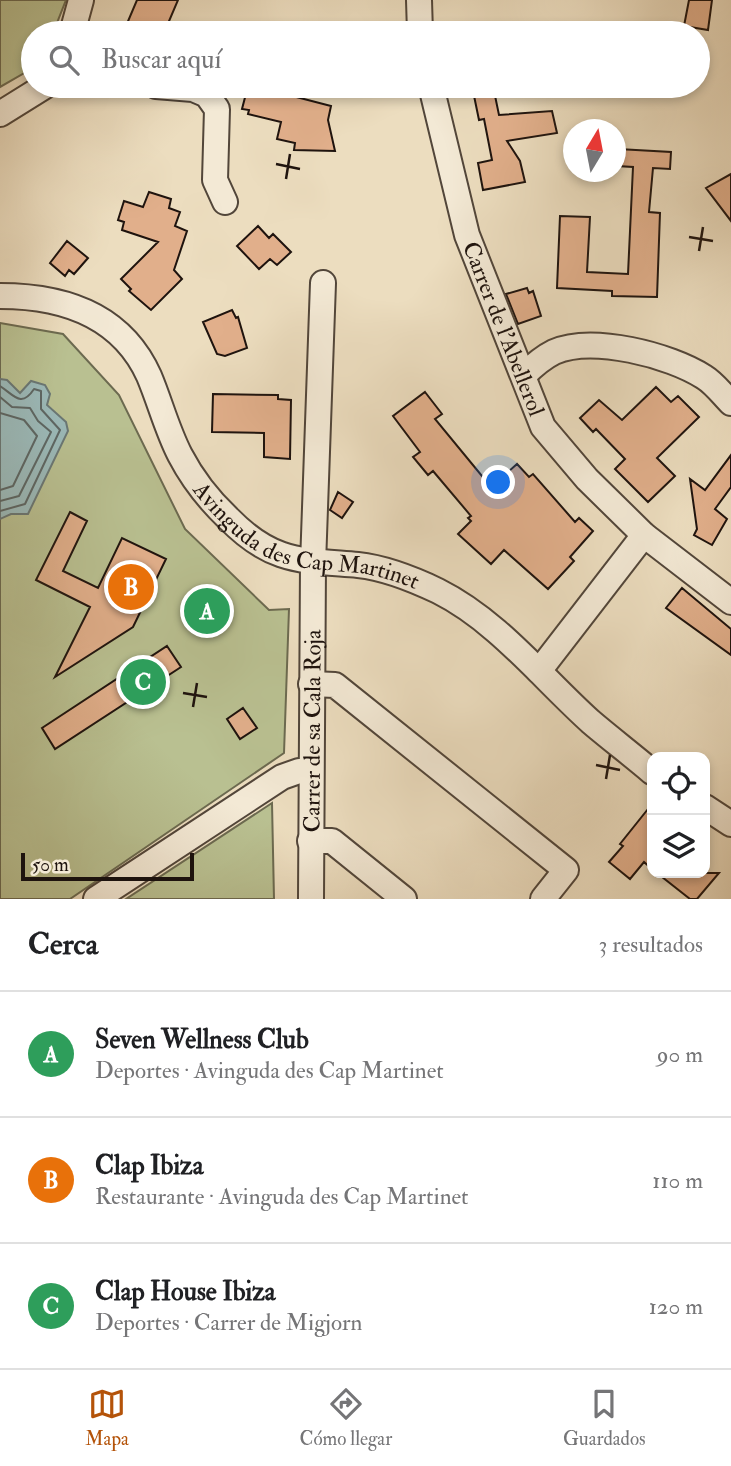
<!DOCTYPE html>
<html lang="es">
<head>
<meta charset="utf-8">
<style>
  body { margin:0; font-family:"IM FELL Double Pica",serif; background:#f2f2f2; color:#202124 }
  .controls { position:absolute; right:21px; bottom:21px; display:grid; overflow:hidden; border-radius:14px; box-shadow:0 4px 10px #0003 }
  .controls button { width:63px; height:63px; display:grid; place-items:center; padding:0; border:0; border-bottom:2px solid #e0e0e0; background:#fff; color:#202124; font:35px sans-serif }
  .compass { position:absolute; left:563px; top:119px; width:63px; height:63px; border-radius:50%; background:#fff; box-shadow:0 4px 10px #0003; rotate:10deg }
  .scale { position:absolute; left:21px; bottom:18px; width:173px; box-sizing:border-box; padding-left:7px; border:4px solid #1e130e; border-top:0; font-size:19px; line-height:24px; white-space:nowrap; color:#1e130e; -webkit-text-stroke:5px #f3e9d5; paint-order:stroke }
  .you { position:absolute; left:499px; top:483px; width:24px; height:24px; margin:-18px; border:5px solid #fff; border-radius:50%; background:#1a73e8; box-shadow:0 0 0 10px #1a73e833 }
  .badge { display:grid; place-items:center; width:46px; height:46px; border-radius:50%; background:#b45309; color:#fff; font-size:23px; font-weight:700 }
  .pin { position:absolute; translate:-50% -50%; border:4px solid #fff; box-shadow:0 2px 7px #0006 }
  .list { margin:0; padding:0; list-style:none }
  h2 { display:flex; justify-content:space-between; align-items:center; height:91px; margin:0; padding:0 28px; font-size:30px }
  h2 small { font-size:23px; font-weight:400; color:#757577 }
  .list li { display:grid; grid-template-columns:46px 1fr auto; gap:21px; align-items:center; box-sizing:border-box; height:126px; padding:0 28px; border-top:2px solid #e0e0e0 }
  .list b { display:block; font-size:26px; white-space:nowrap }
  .list p { margin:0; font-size:23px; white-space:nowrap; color:#757577 }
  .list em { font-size:23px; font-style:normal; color:#757577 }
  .icon { flex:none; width:38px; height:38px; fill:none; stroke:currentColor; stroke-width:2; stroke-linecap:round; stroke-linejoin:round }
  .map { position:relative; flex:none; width:731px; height:899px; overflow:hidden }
  .search { position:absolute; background:#fff; box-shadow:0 4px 10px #0003; left:21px; right:21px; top:21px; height:77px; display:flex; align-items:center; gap:18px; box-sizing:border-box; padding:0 24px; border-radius:38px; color:#757577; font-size:26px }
  .sheet { height:469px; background:#fff }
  nav { display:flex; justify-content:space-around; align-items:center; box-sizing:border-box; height:98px; border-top:2px solid #e0e0e0; background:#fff; font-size:19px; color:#757577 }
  nav a { display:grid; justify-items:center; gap:4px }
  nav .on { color:#b45309 }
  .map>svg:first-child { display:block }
  .green { fill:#b9c091; stroke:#6c6a50; stroke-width:2 }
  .water { fill:#9bbaba; stroke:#697775; stroke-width:2 }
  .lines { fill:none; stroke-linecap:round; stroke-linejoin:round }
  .shore { stroke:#5c6664; stroke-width:2 }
  .building { fill:#e1af8b; stroke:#1e130e; stroke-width:2 }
  .minor-casing { stroke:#52463a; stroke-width:28 }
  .minor { stroke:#f3e9d5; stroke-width:24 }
  .ticks { fill:none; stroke:#1e130e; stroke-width:2.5 }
  .labels { text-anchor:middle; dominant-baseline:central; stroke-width:5; stroke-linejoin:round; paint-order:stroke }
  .street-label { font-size:23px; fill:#1e130e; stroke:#f3e9d5 }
</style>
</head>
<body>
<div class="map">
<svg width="731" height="899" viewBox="0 0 731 899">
  <rect width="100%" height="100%" fill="#ecddbf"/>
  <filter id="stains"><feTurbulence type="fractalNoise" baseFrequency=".00286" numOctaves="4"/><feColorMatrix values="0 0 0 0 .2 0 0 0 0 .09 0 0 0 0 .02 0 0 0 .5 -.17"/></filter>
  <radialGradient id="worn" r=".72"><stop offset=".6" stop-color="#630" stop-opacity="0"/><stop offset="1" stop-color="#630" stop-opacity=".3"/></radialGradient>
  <path class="green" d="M0 0H66L53 33H33V68L0 87Z
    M0 323 63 334 119 395 185 529 269 610 289 609 284 753 70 899H0Z
    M272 803 274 899H126Z"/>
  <path class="water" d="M0 379 7 380 20 393 31 381 45 385 50 394 47 405 66 422 68 431 28 514H11L0 519Z"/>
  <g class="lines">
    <path class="shore" d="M0 386C13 394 21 409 34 389L41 391V409L60 430 25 504 0 511
      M0 397 12 407 30 408 38 421 51 432 19 496 0 501
      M0 413 24 420 37 436 13 486 0 490"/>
  </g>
  <path class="building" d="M137 0H178L164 33H123Z
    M689 0H712L708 30 684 26Z
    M248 86H278L277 92 331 106 328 120 335 151 294 150 295 143 277 139 281 122 248 114 249 110 242 109Z
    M472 86H493L499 115 552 111 557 133 507 141 520 161 525 182 483 190 478 163 492 160 484 119 479 120Z
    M618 149 671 152 670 169 653 168 649 212 660 213 657 297 612 296V291L557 288 560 216 590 217 587 272 628 274 633 167 617 166Z
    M731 174V221L706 188Z
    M149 192 171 199 169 208 180 212 175 226 187 231 174 270 182 279 151 310 129 291 131 289 121 279 158 242 122 230 124 222 118 220 124 201 143 207Z
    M258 226 269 238 273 234 291 252 277 265 270 259 259 269 237 246Z
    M67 241 88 258 74 274 69 270 65 276 50 263Z
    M527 288 529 293 533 291 541 316 518 324 506 294Z
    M232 310 236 318 238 317 247 348 225 356 217 354 203 322Z
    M656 387 671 402 678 396 699 417 657 458 675 476 648 502 615 469 625 459 596 429 593 432 580 418 599 400 622 420Z
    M425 392 442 414 435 419 491 487 517 464 529 477 533 474 575 522 579 518 593 531 570 557 574 561 548 589 504 550 491 564 458 534 471 521 468 518 471 516 433 471 428 475 413 457 420 452 393 416Z
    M213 394 278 395V399L291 400 290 459 264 457V433L212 432Z
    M731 455V487L715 509 727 519 712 545 694 535 697 529 690 479 705 490Z
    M338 492 353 502 342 518 330 510Z
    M70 512 87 521 63 571 98 588 122 538 166 559 133 627 55 677 90 607 36 580Z
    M682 588 731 629V655L666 608Z
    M167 646 181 667 55 749 42 728Z
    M243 708 257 728 240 739 227 719Z
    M652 804V869L644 862 630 879 609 862 623 846 620 844Z
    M657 873H719L697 899H690Z"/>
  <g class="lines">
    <defs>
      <g id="minor">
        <path d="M419 0 420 33"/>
        <path d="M72 33 81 0"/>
        <path d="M156 86 193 89 207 95 217 109 215 180 225 202"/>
        <path id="s1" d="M431 86 467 235 543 427 587 479 644 535 731 602"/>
        <path d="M0 114 45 86"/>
        <path id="s2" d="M0 296C62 296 121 314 149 376 160 402 167 430 180 455 192 478 209 500 228 518 272 563 300 560 358 565 386 568 413 579 438 591 498 621 542 678 591 722 611 739 632 755 652 772"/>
        <path d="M524 375C533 366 542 358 554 352 592 335 670 355 704 377 714 383 723 395 731 403"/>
        <path d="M539 671 644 535"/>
        <path d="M311 684 335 685 566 870 543 899"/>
        <path d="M705 807 731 824"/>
        <path d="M310 841H332L404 899"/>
        <path d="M96 899 282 777 299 771 310 772"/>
        <path id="s3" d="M311 899 313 564 323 283"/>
      </g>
    </defs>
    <use href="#minor" class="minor-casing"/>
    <use href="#minor" class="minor"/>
  </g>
  <path class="ticks" d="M276 164 300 169M286 179 290 154M689 237 713 241M699 251 703 227M183 693 207 697M193 707 197 683M596 765 620 770M606 779 610 755"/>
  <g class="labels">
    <g class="street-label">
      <text stroke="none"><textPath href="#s1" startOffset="254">Carrer de l'Abellerol</textPath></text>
      <text stroke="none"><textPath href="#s2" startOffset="425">Avinguda des Cap Martinet</textPath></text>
      <text stroke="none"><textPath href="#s3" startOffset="168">Carrer de sa Cala Roja</textPath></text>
    </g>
  </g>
  <rect width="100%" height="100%" filter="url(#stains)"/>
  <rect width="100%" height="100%" fill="url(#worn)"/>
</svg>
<div class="controls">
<button><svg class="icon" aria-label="locate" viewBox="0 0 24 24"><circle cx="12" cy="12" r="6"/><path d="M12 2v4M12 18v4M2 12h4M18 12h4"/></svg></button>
<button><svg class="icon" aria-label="layers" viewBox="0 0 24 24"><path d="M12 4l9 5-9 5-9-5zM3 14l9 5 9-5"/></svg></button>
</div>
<svg class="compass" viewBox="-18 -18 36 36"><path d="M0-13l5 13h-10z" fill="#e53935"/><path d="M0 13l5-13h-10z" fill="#757577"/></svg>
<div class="scale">50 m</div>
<div class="you"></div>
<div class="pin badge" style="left:207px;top:611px;background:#2e9e5b">A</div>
<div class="pin badge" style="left:131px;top:587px;background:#e8710a">B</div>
<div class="pin badge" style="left:143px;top:682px;background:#2e9e5b">C</div>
<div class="search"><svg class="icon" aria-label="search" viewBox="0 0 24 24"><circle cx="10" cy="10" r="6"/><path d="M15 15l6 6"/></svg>Buscar aquí</div>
</div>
<section class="sheet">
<h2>Cerca<small>3 resultados</small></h2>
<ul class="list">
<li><span class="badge" style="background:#2e9e5b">A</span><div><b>Seven Wellness Club</b><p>Deportes · Avinguda des Cap Martinet</p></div><em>90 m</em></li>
<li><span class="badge" style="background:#e8710a">B</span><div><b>Clap Ibiza</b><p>Restaurante · Avinguda des Cap Martinet</p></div><em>110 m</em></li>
<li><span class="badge" style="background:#2e9e5b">C</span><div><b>Clap House Ibiza</b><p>Deportes · Carrer de Migjorn</p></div><em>120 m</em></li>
</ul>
</section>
<nav>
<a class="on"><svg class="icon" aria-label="map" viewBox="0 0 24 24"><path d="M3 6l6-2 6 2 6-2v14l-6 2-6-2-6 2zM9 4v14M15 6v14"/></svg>Mapa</a>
<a><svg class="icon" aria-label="directions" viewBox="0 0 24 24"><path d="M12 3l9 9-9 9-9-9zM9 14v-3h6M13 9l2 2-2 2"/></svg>Cómo llegar</a>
<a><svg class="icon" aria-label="saved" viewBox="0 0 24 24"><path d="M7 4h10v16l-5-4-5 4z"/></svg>Guardados</a>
</nav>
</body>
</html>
